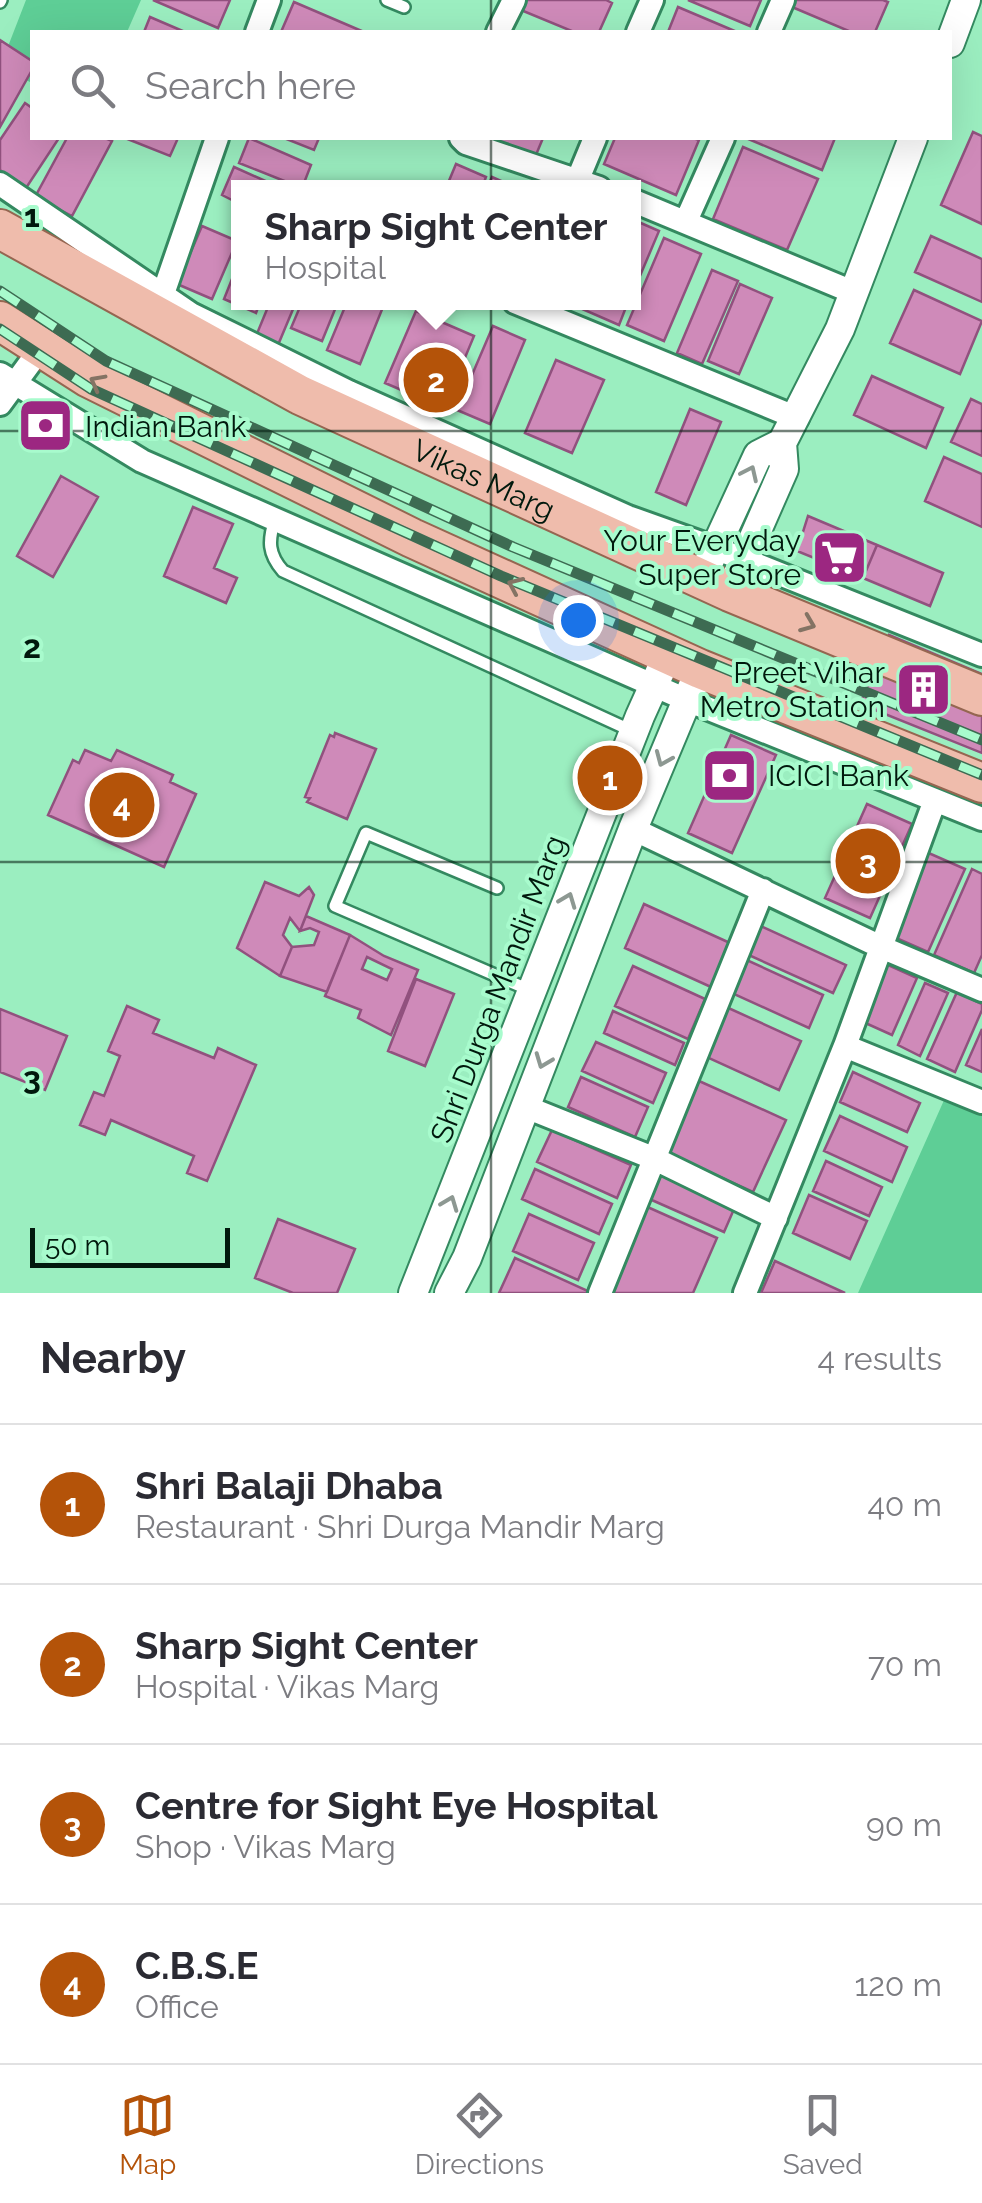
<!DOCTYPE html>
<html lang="en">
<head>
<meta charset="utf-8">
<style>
  body { margin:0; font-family:Raleway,sans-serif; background:#f7f7f7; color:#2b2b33 }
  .scale { position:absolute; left:30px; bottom:25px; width:200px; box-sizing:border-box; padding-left:10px; border:5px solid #01190d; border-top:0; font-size:28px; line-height:35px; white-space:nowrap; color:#01190d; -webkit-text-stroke:8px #a8fbcd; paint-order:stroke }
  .you { position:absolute; left:578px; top:620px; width:35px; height:35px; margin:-25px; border:8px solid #fff; border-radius:50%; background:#1a73e8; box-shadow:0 0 0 15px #1a73e833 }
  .badge { display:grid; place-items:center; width:65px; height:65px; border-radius:50%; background:#b45309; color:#fff; font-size:32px; font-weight:700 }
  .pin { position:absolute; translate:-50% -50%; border:5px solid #fff; box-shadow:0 2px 10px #0006 }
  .popup { position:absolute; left:231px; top:180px; width:410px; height:130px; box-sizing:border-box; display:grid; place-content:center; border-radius:0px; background:#fff; filter:drop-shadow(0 2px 8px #0005); font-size:32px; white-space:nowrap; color:#7c7c81 }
  .popup b { font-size:38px; color:#2b2b33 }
  .popup::after { content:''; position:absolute; left:50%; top:100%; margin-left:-20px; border:20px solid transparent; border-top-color:#fff }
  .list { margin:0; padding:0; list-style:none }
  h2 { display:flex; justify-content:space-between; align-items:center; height:130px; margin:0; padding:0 40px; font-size:42px }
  h2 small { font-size:32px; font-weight:400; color:#7c7c81 }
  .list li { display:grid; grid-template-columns:65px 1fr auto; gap:30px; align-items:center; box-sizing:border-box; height:160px; padding:0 40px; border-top:2px solid #e1e1e2 }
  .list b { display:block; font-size:38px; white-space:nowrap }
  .list p { margin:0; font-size:32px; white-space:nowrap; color:#7c7c81 }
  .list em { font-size:32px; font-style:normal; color:#7c7c81 }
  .icon { flex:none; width:55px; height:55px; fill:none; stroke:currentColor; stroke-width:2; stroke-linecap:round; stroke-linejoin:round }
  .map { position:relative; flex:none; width:982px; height:1293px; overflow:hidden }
  .search { position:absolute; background:#fff; box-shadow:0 10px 40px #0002; left:30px; right:30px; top:30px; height:110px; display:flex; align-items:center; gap:25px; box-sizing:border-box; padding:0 35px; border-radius:0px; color:#7c7c81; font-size:38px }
  .sheet { height:770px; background:#fff }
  nav { display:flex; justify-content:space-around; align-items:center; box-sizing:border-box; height:140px; border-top:2px solid #e1e1e2; background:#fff; font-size:28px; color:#7c7c81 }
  nav a { display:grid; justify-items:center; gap:5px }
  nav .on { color:#b45309 }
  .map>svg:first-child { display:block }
  .green { fill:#5ece96 }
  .building { fill:#cf8ab9; stroke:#91517e; stroke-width:2.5; fill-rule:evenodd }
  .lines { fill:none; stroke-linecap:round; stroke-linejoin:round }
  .service-casing { stroke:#348960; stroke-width:16 }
  .minor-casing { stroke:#348960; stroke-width:28 }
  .tertiary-casing { stroke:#348960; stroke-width:32 }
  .primary-casing { stroke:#956651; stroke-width:42 }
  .service { stroke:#fff; stroke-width:11 }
  .minor { stroke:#fff; stroke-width:22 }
  .tertiary { stroke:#fff; stroke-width:28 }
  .primary { stroke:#efbcac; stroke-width:38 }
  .rail-casing { stroke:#3d6b52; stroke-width:11 }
  .rail { stroke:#a8fbcd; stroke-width:8; stroke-dasharray:22; stroke-linecap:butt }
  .oneway { stroke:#847364 }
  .oneway2 { stroke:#8d9892 }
  .grid { fill:none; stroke:#01190d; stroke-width:2.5; stroke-opacity:0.55 }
  .labels { text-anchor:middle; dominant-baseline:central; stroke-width:8; stroke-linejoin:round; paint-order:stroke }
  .poi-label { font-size:30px; fill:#01190d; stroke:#a8fbcd; text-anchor:start }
  .street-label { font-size:30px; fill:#01190d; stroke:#a8fbcd }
  .grid-label { font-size:32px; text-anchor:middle; font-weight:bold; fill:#01190d; stroke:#a8fbcd; stroke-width:8; stroke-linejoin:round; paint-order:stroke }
</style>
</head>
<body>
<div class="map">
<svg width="982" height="1293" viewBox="0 0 982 1293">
  <rect width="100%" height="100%" fill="#9beec0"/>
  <path class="green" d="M26 0H141L127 32H32V83L0 67Z
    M945 1098 982 1114V1293H858Z"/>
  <path class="building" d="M153 0H230L218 28Z
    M519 0H606L612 3 599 32H574L516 8Z
    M688 0H761L750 26Z
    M795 0H883L888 2 875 32H851L792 7Z
    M294 2 364 32H281Z
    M678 7 737 32H668Z
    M150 17 185 32H144Z
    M0 40 32 61V70L0 127Z
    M25 103 32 108V138H59L26 188 0 170V140Z
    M973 132 982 136V224L941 205Z
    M67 138H105L112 141 72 216 35 197Z
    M125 138H178L170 156Z
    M249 138 311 165 302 188 239 163Z
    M284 138H319L314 150Z
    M475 138H543L533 162Z
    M615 138H693L699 140 676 195 604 164Z
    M746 138H835L822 170Z
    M743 147 818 179 787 250 713 219Z
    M456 164 486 177 482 188H446Z
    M234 167 281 188H238V203L222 195Z
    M492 177 517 188H487Z
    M634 220 659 231 634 290Z
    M202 226 237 241 212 299 177 284Z
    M931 236 982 259V302L915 272Z
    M664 238 701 254 664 341 627 325Z
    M238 264V302H260L256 313 224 299Z
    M712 270 738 281 702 364 677 353Z
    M740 284 772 298 739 374 708 361Z
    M914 290 982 321 960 374 890 343Z
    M270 302H296L278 345 256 336Z
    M302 302H338L322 341 291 328Z
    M347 302H385L360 364 327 350Z
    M582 302H628L619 325 580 308Z
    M416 311 474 336 444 408 385 383Z
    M493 326 525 340 490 424 457 410Z
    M556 360 604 380 572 453 525 433Z
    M872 376 943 408 926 448 854 415Z
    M971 399 982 404V456L951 442Z
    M690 409 721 422 686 505 656 492Z
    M944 457 982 474V527L925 501Z
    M61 476 98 497 53 577 17 556Z
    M193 507 233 524 214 568 237 578 226 603 164 576Z
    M808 516 877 545 863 578 797 551Z
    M877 545 943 573 930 606 863 578Z
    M889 635 982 674V753L860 704Z
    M335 733 376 749 347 819 307 802 310 798 305 797 330 735 334 737Z
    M731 735 776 755 732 853 688 833Z
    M85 750 111 761 117 750 173 775 170 782 196 794 164 867 48 815 73 760 79 763Z
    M867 804 912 824 870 918 825 898Z
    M924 851 965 869 928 952 887 934Z
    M972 869 982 874V955L974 973 934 955Z
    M265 882 299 896 309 887 314 895 300 931 290 918 283 935 292 947 280 976 237 948Z
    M644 904 730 943 711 987 625 948Z
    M306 916 350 935 327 992 280 976 292 947 314 945 319 932 310 928 300 931Z
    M754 923 846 965 833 993 742 952Z
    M350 935 384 956 418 970 391 1035 358 1018 361 1010 325 996ZM367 957 392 969 387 980 362 969Z
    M740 957 823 995 809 1028 725 990Z
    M886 964 917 978 892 1035 861 1021Z
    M633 966 705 999 688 1039 615 1006Z
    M416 979 454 994 425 1066 388 1051Z
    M925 983 948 993 920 1056 898 1045Z
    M957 992 982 1004V1010L955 1072 927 1059Z
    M127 1006 159 1020 153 1033 214 1058 218 1048 256 1065 207 1181 187 1173 194 1156 111 1120 105 1135 80 1125 94 1092 104 1096 120 1056 108 1051Z
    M724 1006 801 1041 779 1090 702 1055Z
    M0 1009 67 1036 45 1090 0 1072Z
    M613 1011 684 1043 675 1065 604 1033Z
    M982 1029V1072L966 1065Z
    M596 1042 666 1073 653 1103 582 1071Z
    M853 1072 920 1103 907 1132 840 1102Z
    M581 1077 648 1107 635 1137 568 1107Z
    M699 1081 786 1120 753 1192 667 1153Z
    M840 1116 907 1147 892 1182 824 1151Z
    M552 1130 631 1165 617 1198 537 1162Z
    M826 1161 882 1187 869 1216 813 1191Z
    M660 1165 738 1200 724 1232 645 1197Z
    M535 1169 612 1204 599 1234 522 1199Z
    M809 1195 867 1221 850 1259 793 1233Z
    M643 1205 717 1238 693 1293H614L606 1289Z
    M529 1214 594 1243 578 1280 513 1251Z
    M278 1219 355 1249 337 1293H293L255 1278Z
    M515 1258 588 1291 587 1293H499Z
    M775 1261 845 1293H761Z"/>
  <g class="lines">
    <defs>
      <path id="service" d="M387 0 404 7
        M0 2 1 0
        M275 519C268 541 268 554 283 571L632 731
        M497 888 366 833 335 906 532 991"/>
      <path id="minor" d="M257 32 269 0
        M498 32 514 0
        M638 32 652 0
        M769 32 783 0
        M461 138 466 143 599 188
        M578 179 595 138
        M0 184 191 314 349 392 628 517 715 548 982 655
        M634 201 855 293
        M686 221 723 138
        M163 294 217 138
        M515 302 797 418
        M0 374 142 461 687 700 982 819
        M0 404 41 348
        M633 829 881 947 982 990
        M845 1046 935 800
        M526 1107 653 1158 776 1218
        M600 1293 763 890
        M745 1293 845 1046 982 1102"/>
      <path id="tertiary" d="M950 43 966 0
        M701 579 758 455 782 443 840 329 913 138
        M730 592 784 469 782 443
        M413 1293 640 716 668 654
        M449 1293 467 1258 633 829 700 669"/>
      <g id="primary">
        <path id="s1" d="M0 229 300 395 730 592 982 696"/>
        <path d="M0 321 89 378 412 538 700 669 982 783"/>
      </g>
    </defs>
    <use href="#service" class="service-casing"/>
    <use href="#minor" class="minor-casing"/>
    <use href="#tertiary" class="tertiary-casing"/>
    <use href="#primary" class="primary-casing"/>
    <use href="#service" class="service"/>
    <use href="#minor" class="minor"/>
    <use href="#tertiary" class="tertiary"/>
    <use href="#primary" class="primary"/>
    <defs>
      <path id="rail" d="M0 291 106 361 513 547 982 740
        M0 329 91 389 501 576 982 775"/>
    </defs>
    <use href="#rail" class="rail-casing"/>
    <use href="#rail" class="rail"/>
  </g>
  <defs><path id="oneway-chevron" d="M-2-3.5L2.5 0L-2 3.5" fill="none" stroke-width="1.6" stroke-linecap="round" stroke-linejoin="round" transform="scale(2.5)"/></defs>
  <g class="oneway">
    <use href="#oneway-chevron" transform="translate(97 382) rotate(-152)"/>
    <use href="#oneway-chevron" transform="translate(515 585) rotate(-156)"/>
    <use href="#oneway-chevron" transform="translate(808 624) rotate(22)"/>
  </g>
  <g class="oneway2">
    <use href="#oneway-chevron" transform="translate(750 473) rotate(-65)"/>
    <use href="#oneway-chevron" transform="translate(663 759) rotate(113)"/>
    <use href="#oneway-chevron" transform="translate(568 900) rotate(-69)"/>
    <use href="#oneway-chevron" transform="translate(543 1061) rotate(111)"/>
    <use href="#oneway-chevron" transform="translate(450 1203) rotate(-69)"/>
  </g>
  <path class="grid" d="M491 0V32M491 138V1293M0 431H982M0 862H982"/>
  <defs>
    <symbol id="bank-square" viewBox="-11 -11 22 22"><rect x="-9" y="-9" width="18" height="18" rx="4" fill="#9c2781" stroke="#a8fbcd"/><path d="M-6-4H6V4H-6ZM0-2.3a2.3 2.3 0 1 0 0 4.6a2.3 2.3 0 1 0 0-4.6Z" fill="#fff"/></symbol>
    <symbol id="supermarket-square" viewBox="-11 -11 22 22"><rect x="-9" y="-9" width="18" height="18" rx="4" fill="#9c2781" stroke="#a8fbcd"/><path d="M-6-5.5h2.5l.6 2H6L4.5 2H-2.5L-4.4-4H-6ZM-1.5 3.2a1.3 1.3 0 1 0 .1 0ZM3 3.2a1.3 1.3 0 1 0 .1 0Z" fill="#fff"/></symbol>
    <symbol id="building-square" viewBox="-11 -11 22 22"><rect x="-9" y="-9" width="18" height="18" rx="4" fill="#9c2781" stroke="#a8fbcd"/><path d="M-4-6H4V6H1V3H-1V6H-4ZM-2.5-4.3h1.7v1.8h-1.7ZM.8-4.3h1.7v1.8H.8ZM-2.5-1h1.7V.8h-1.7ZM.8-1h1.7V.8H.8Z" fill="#fff"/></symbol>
  </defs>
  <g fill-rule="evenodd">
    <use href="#bank-square" x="14" y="394" width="63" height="63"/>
    <use href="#supermarket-square" x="808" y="526" width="63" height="63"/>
    <use href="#building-square" x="892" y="658" width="63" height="63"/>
    <use href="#bank-square" x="698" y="744" width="63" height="63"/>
  </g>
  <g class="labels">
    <g class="poi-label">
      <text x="85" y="426">Indian Bank</text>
      <text x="801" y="540" text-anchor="end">Your Everyday<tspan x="801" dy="34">Super Store</tspan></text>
      <text x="885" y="672" text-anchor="end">Preet Vihar<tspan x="885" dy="34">Metro Station</tspan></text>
      <text x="768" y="775">ICICI Bank</text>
    </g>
    <g class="street-label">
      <text stroke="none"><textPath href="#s1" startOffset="545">Vikas Marg</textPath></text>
      <text transform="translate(498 989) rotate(-69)">Shri Durga Mandir Marg</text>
    </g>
  </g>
  <g class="grid-label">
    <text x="32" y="227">1</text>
    <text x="32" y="658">2</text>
    <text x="32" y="1089">3</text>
  </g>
</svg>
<div class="scale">50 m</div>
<div class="you"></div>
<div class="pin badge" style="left:610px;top:778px">1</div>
<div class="pin badge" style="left:436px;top:380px">2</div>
<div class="popup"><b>Sharp Sight Center</b>Hospital</div>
<div class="pin badge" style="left:868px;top:861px">3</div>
<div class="pin badge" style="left:122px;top:805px">4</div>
<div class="search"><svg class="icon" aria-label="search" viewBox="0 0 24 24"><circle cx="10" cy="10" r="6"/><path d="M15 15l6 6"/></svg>Search here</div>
</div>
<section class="sheet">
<h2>Nearby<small>4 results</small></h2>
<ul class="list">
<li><span class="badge">1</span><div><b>Shri Balaji Dhaba</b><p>Restaurant · Shri Durga Mandir Marg</p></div><em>40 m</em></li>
<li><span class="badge">2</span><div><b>Sharp Sight Center</b><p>Hospital · Vikas Marg</p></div><em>70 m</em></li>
<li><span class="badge">3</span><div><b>Centre for Sight Eye Hospital</b><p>Shop · Vikas Marg</p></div><em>90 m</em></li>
<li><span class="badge">4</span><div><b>C.B.S.E</b><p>Office</p></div><em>120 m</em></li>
</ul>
</section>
<nav>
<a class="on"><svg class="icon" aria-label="map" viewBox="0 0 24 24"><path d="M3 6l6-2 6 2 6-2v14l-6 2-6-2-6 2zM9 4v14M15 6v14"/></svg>Map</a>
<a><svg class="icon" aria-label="directions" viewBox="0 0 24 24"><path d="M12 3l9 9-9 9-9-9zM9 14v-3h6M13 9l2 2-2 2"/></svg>Directions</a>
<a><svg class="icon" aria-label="saved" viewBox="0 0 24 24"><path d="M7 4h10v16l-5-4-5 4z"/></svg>Saved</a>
</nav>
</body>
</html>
